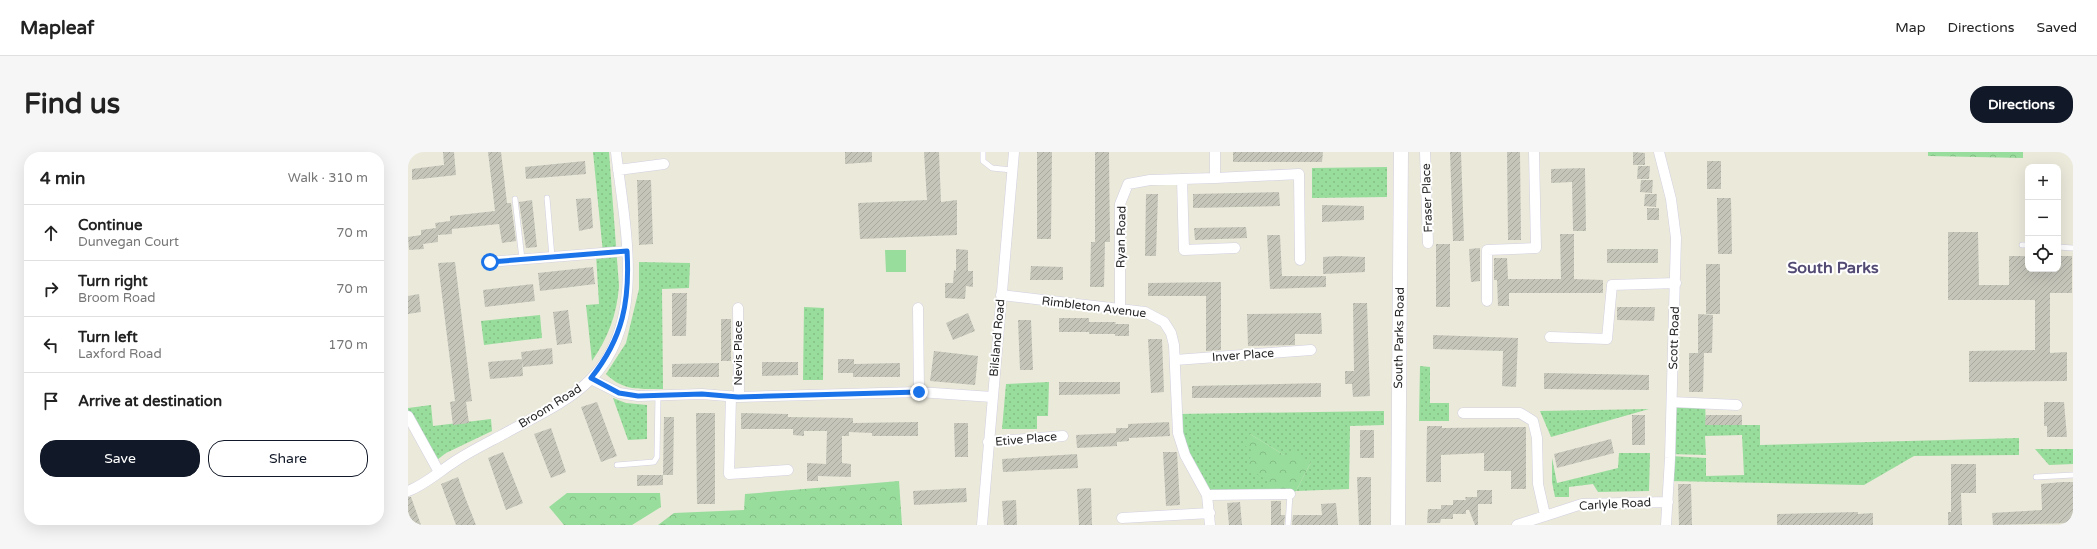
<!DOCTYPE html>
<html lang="en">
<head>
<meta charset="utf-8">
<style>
  body { margin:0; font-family:"Varela Round",sans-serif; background:#f6f6f6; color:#222 }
  .controls { position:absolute; right:12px; top:12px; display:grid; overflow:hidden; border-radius:8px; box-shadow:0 4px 16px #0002 }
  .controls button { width:36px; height:36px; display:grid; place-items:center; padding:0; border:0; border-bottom:1px solid #e0e0e0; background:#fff; color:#222; font:20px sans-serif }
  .stop { position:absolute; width:12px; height:12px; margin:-9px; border:3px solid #1a73e8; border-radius:50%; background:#fff }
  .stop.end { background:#1a73e8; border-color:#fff; box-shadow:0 1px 4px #0008 }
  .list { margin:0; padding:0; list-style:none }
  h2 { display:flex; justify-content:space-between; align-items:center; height:52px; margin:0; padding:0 16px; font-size:17px }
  h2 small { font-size:13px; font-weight:400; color:#767676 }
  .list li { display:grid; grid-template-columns:26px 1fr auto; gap:12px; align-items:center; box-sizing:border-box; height:56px; padding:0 16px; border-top:1px solid #e0e0e0 }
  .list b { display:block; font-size:15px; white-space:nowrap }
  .list p { margin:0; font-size:13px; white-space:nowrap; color:#767676 }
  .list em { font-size:13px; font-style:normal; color:#767676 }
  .actions { display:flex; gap:8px; padding:12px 16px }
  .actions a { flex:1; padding:9px 0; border:1px solid #111827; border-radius:16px; text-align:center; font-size:14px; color:#111827 }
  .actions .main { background:#111827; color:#fff }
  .icon { flex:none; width:22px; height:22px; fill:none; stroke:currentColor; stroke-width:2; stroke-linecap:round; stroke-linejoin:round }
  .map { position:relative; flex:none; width:1665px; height:373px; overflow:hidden; border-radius:16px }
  header { display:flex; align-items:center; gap:24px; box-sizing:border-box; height:56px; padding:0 20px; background:#fff; border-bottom:1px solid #e0e0e0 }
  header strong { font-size:19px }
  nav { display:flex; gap:22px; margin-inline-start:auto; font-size:14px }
  .intro { display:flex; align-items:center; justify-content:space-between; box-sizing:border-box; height:96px; padding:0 24px }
  h1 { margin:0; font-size:28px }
  .button { padding:10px 18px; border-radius:16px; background:#111827; color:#fff; font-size:14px; font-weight:700 }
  main { display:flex; gap:24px; padding:0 24px }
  aside { flex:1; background:#fff; border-radius:16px; box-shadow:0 4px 16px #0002 }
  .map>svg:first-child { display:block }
  .grass { fill:url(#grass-dots) }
  .forest { fill:url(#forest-crowns) }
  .garden { fill:#99dd9c }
  .building { fill:url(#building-hatch) }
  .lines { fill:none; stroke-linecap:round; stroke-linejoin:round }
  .lane-casing { stroke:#d3cfe0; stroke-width:6 }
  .street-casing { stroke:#d3cfe0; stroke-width:11 }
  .secondary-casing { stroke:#d3cfe0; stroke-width:15 }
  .lane { stroke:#fff; stroke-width:5 }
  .street { stroke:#fff; stroke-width:10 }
  .secondary { stroke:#fff; stroke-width:14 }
  .route { stroke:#1a73e8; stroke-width:5 }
  .labels { text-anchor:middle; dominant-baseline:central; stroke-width:4; stroke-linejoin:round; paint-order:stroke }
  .street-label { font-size:12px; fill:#282828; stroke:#fff }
  .district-label { font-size:16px; font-weight:bold; fill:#544b75; stroke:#fff }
</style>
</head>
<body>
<header>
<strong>Mapleaf</strong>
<nav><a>Map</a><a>Directions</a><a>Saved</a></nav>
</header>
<div class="intro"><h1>Find us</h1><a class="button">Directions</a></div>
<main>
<aside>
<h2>4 min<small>Walk · 310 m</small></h2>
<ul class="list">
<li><svg class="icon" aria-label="ahead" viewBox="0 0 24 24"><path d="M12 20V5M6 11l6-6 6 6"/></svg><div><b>Continue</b><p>Dunvegan Court</p></div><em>70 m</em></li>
<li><svg class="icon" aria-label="right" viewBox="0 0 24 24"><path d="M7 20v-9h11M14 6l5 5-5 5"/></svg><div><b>Turn right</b><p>Broom Road</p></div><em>70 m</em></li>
<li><svg class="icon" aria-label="left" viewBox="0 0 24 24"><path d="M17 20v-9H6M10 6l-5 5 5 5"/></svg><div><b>Turn left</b><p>Laxford Road</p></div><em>170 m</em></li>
<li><svg class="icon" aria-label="arrive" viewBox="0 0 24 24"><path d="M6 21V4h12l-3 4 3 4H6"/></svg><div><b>Arrive at destination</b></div></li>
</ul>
<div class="actions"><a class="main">Save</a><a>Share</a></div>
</aside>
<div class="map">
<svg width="1665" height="373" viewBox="0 0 1665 373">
  <defs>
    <pattern id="grass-dots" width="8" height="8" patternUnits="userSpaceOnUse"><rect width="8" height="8" fill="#99dd9c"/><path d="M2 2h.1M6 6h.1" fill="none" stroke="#84be86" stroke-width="1.8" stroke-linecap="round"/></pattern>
    <pattern id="forest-crowns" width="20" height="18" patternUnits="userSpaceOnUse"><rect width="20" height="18" fill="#99dd9c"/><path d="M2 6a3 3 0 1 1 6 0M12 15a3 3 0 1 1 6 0" fill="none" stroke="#84be86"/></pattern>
    <pattern id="building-hatch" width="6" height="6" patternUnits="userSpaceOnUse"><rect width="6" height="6" fill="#c5c5ba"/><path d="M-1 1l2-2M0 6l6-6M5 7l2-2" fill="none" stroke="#a9a9a0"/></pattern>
  </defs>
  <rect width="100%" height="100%" fill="#eae9da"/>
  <path class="grass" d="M185 0H201L211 134C209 162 200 186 184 209L178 153 191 152 188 102 195 101Z
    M979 15V45L904 46V16Z
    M231 110 282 111 281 136 254 137 255 237C232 237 215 239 198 222L218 191 231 137Z
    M396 155 416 156 415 228H395Z
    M132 163 134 186 76 193 73 169Z
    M1012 214 1022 215V251H1041V269H1011Z
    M641 230 640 264H629V277H594L598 232Z
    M205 246 218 251 239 253V287L220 288Z
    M1264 250 1297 252 1298 273H1352V293L1611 286V303L1506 304 1456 333 1261 329 1262 304 1298 306V324L1336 323 1334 283 1297 284 1298 303 1262 302Z
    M23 253 25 274 83 267 84 279 38 301 25 311 0 264V256Z
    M1241 257 1143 285 1132 259Z
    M976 259V273L942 274 941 337 888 339 903 310 876 303 842 282 846 300 860 329V342L799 343 777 303 769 262Z
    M1627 297H1665V312L1641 313Z
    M1211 301H1242L1241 339 1190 340 1185 332 1161 335V345H1147L1144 330V306L1149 331 1210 316Z"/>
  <path class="forest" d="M1520 0H1615V6L1520 4Z
    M842 282 876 303 886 300 903 310 888 339 882 342H860V329L837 314 846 300 836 293Z
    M491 329 494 373H250L266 361 336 358 337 342Z
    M159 341H252L253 355 224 373H156L141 355Z"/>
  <path class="garden" d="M477 98H498V120H478Z"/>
  <path class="building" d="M35 0H46L48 23 4 28V17L36 13Z
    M80 0H93L99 51H103L108 89 94 91 91 72 44 77V82L30 83V90L15 92 16 97 1 98 0 85 13 83V78L28 76 27 71 42 69V64L87 59Z
    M437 0H464V10L437 12Z
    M516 0H531L533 50 549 48V83L452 87 450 51 519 48Z
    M629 0H644L643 87H629Z
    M687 0H701L702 90H697L696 135H682L683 90H687Z
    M825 0H915L914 10H825Z
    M1042 0H1053L1056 89H1045Z
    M1099 0H1112L1113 88H1100Z
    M1225 0 1237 1V13H1225Z
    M177 9 178 22 118 27 117 15Z
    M1299 9H1313V37H1299Z
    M1230 14H1242L1241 27H1229Z
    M1177 16 1178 79H1165L1164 30 1143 31V17Z
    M229 28H243L245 92 231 93Z
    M1233 28H1245L1244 41 1232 40Z
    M871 40 872 54 785 56V42Z
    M738 42H750L748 104H737Z
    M1237 42H1249L1248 55 1236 54Z
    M183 46 185 76 171 79 168 47Z
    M1309 46H1323L1324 102H1310Z
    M124 48 129 95 118 96 111 50Z
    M914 53 956 54V68L914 70Z
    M1239 56H1251V68H1239Z
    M838 75 839 86 787 88 786 76Z
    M1540 80H1570L1571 133H1601V104H1620V117H1650V104H1664V141H1642V201L1659 200V229L1561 230V199L1627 198V148H1540Z
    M1152 82H1166V127L1195 128V141H1101V154H1090L1089 128H1086V106H1099L1100 127H1153Z
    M859 83H872L874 124H918V135L862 137Z
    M1028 92H1042V155H1028Z
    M1072 96V129L1063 130 1061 97Z
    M548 97 560 98V119H565V135L558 134 557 147 537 146V131H545L546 118 548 119Z
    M1199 97H1250V111H1199Z
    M930 104 957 105V120L915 122V105Z
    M47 110 64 249 58 250 61 271 45 273 42 250 47 249 30 111Z
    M1298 112H1312V162H1298Z
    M623 114 655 115V128H622Z
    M185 115 187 132 132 139 130 121Z
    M813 130V198L798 199V144H740V131Z
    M125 132 127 149 77 155 75 138Z
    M264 141H279L278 184H264Z
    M11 142 13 160 0 162V144Z
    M945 151H959L962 244 945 245 944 232H937V219H946Z
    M1209 155H1247L1246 169 1209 168Z
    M160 158 164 191 149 193 145 160Z
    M560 161 567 179 545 188 538 171Z
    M913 161 914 182H887V193L840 194 839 162Z
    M1290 162 1305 163 1304 201H1290Z
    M651 166H681V170H708L707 172H721V184H707V182H681V180H651Z
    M313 167H323V209H313Z
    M610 168H623L625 218H612Z
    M1025 183 1110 186 1108 235 1094 234 1095 199 1025 197Z
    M740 187H754L756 240 743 241Z
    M144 196 145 212 115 215 113 200Z
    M526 199 570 204 567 233 522 229Z
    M1281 201H1296L1295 240H1281Z
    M114 207 115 224 82 227 80 210Z
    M430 207H446V212L492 211V225H445V221H430Z
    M354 210H390V223L354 224Z
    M311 211V225H264V212Z
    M1136 221 1241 223V238L1136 237Z
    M651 230H712V242L651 243Z
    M913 231V245L784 246V234Z
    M189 250 209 304 193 310 173 255Z
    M1636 250H1656L1659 285H1639V274H1636Z
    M288 261H307V352H289Z
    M333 261 380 262V265L445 266V271L510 270V284H464V281L441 280V284H434V311L443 312V325L410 324V329H399V311L418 312 419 279H396V284L385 283V277H333Z
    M1224 263H1237V293H1224Z
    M1298 263H1334V273H1297Z
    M256 265H266L265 323H255Z
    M761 270 762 284 721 286V289L709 290V294L669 296 668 283 708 281V276H720V272Z
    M546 271H560V305H547Z
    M1019 274H1034V276L1118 275V337H1103V319H1076V301L1033 303V330H1018Z
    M143 276 158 320 143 326 126 282Z
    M952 278H966V306H952Z
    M1203 287 1206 301 1149 316 1146 302Z
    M95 300 115 351 98 358 80 306Z
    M755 300H769L772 353 758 354Z
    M669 302 670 316 595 320 594 307Z
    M1543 312H1568V341H1553L1554 373H1540V360H1543Z
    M229 323H255V333L229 334Z
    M50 325 57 345 68 373H48L33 332Z
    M949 325H963V373H951Z
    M1654 330H1665V371L1585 373 1584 361 1634 358 1633 332Z
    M1270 332H1283L1284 373H1271Z
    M558 336 559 350 506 353 505 339Z
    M683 336 684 373H671L669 337Z
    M1069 338H1084V352H1070V373H1067L1061 358H1058V362H1045V355V367H1033L1032 371H1019L1020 357H1033V353H1045V348H1058L1057 345H1069Z
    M0 345H3L13 373H0Z
    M608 348 609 373H596L594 349Z
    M863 349H873V363H877L876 373H863Z
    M832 350 834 373H821L819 351Z
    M928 351 930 373H884L885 363H914L913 352Z
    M1450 360V362L1465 361V373H1369V362Z"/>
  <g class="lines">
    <defs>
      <path id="lane" d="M575 0V9L584 16 604 18
        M139 46 144 105
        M107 47 114 107
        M1614 93H1620
        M1650 95 1665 96
        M209 313 246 310 249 305 250 243
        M1628 325 1665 323
        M880 373 882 342"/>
      <path id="street" d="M1017 0 1020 91
        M1251 0 1263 47 1268 86 1262 306 1258 373
        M210 18 256 12
        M807 26 891 22 892 108
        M774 27 776 98 827 96
        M81 110 219 99
        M593 143 737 160 756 170 763 181 766 193 770 281 777 303 799 343 802 373
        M1079 149V98L1128 96 1126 0
        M330 156 331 245
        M510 156 511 240
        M712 157V52L720 32 742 28 807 26V0
        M1142 185 1199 187 1204 133 1268 131
        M767 208 903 198
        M183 227 211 241 230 244 294 242 331 245 511 240 584 245
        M323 244 321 322 380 318
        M1264 250 1329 253
        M1055 261H1112L1125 269 1129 286 1130 332 1137 363
        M0 264 31 320
        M580 290 655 284
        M0 339C17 333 33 318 49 308 63 299 79 291 94 283 124 266 158 252 183 227 240 170 216 71 208 0
        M799 343 882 342
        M714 366 802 361
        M574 373 606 0
        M1109 373 1174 352 1260 350"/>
      <path id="secondary" d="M990 373 993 0"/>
    </defs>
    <use href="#lane" class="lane-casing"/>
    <use href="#street" class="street-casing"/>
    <use href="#secondary" class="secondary-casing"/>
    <use href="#lane" class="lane"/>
    <use href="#street" class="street"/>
    <use href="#secondary" class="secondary"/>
  </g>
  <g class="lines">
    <path class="route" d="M82 110 219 99C222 149 215 186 183 226L211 241 230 244 294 242 330 245 511 240"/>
  </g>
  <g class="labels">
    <g class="street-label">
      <text transform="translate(1019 46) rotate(-92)">Fraser Place</text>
      <text transform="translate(713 85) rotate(-89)">Ryan Road</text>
      <text transform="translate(686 155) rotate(7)">Rimbleton Avenue</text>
      <text transform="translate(589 186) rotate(-85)">Bilsland Road</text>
      <text transform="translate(991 186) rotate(-89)">South Parks Road</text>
      <text transform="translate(1266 186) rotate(-88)">Scott Road</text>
      <text transform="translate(330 201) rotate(-90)">Nevis Place</text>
      <text transform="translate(835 203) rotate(-4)">Inver Place</text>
      <text transform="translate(142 254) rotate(-32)">Broom Road</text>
      <text transform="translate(618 287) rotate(-5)">Etive Place</text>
      <text transform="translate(1207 352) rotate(-3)">Carlyle Road</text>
    </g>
    <g class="district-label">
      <text x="1425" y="116">South Parks</text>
    </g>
  </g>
</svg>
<div class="controls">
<button>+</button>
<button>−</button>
<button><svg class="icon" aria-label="locate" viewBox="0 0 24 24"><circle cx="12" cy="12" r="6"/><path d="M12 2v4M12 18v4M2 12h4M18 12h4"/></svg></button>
</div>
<div class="stop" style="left:82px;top:110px"></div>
<div class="stop end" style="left:511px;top:240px"></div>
</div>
</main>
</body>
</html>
